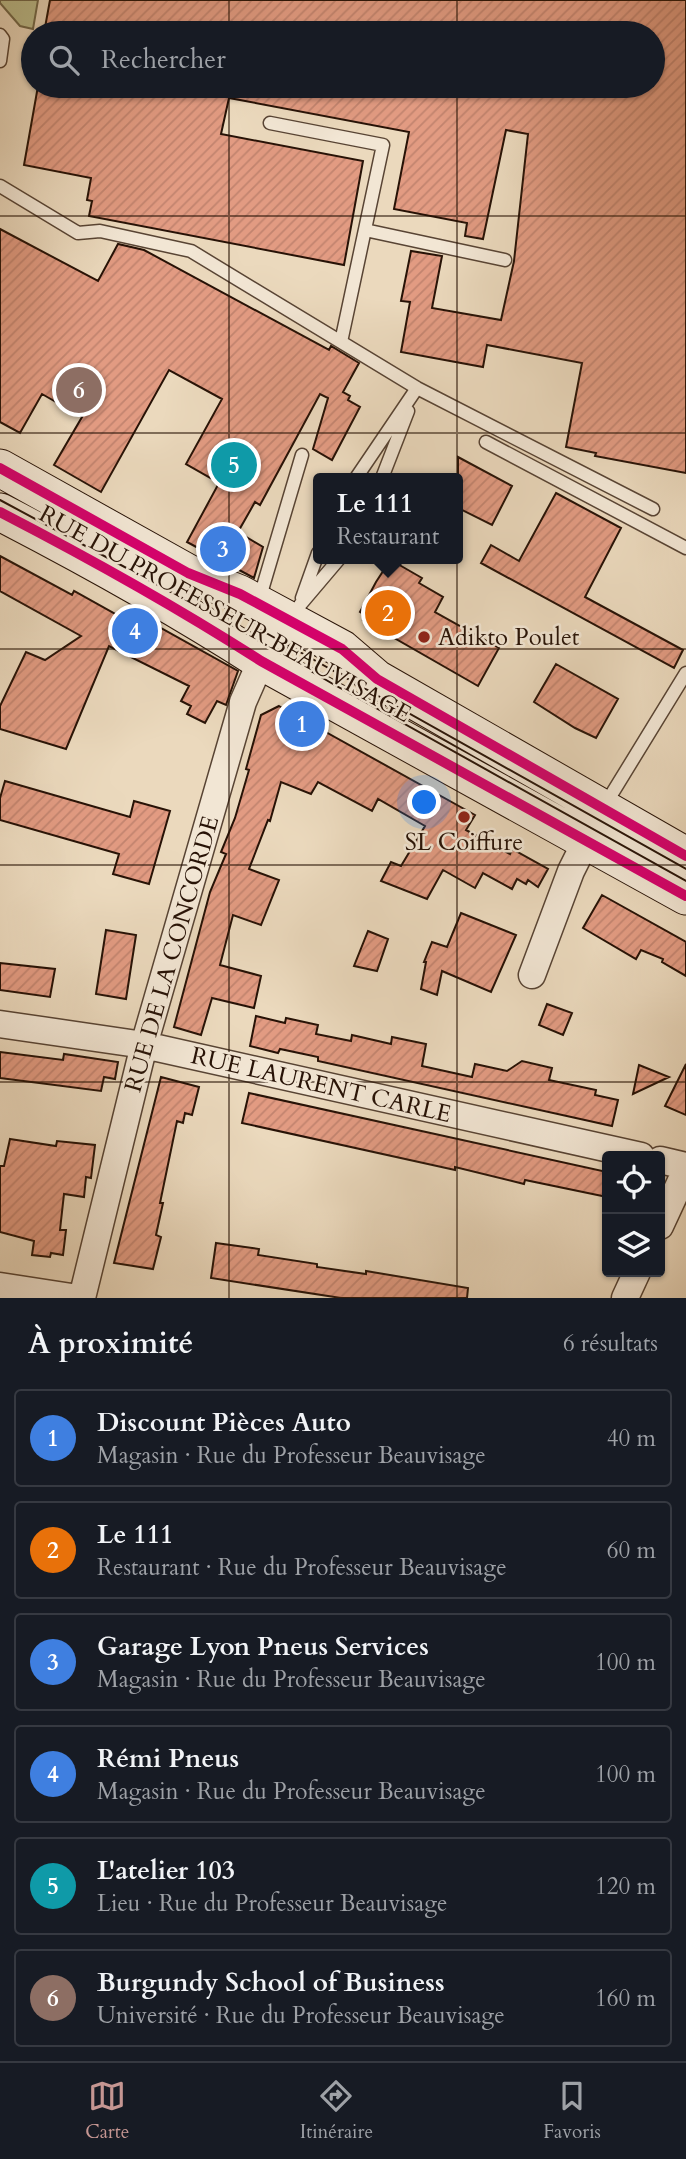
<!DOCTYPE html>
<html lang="fr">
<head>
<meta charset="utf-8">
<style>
  body { margin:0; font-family:Cardo,serif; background:#20242c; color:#f1f3f6 }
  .controls { position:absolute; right:21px; bottom:21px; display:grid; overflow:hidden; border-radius:7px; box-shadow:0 2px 5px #0004 }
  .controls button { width:63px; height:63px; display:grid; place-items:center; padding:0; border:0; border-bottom:2px solid #363941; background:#171b24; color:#f1f3f6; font:35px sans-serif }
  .you { position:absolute; left:425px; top:803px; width:24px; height:24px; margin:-18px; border:5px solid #fff; border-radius:50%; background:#1a73e8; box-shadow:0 0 0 10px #1a73e833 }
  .badge { display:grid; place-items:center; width:46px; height:46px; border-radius:50%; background:#c59692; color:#fff; font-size:23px; font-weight:700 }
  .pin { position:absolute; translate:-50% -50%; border:4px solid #fff; box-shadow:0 2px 7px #0006 }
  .popup { position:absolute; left:313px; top:473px; width:150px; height:91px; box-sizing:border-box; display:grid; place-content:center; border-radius:7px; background:#171b24; filter:drop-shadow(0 2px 5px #0005); font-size:23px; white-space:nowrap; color:#9ea1a6 }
  .popup b { font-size:26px; color:#f1f3f6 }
  .popup::after { content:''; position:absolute; left:50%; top:100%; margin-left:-14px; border:14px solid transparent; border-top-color:#171b24 }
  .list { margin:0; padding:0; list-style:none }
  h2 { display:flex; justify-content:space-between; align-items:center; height:91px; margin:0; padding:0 28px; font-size:30px }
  h2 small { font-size:23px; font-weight:400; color:#9ea1a6 }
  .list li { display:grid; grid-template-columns:46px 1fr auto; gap:21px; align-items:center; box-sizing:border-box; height:98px; margin:0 14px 14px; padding:0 14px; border:2px solid #363941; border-radius:7px }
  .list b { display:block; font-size:26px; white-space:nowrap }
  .list p { margin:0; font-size:23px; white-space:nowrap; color:#9ea1a6 }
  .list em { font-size:23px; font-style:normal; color:#9ea1a6 }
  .icon { flex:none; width:38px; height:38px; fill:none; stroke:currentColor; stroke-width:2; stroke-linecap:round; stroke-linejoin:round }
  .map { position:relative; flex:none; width:686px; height:1298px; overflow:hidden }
  .search { position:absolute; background:#171b24; box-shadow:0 2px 5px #0004; left:21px; right:21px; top:21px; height:77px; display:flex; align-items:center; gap:18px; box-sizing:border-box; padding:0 24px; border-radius:38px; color:#9ea1a6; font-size:26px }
  .sheet { height:763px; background:#171b24 }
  nav { display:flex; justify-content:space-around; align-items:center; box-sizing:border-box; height:98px; border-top:2px solid #363941; background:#171b24; font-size:19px; color:#9ea1a6 }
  nav a { display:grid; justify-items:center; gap:4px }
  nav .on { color:#c59692 }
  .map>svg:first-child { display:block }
  .grass { fill:#bcbe8e; stroke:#72684a; stroke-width:2 }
  .building { fill:url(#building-hatch); stroke:#271206; stroke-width:2 }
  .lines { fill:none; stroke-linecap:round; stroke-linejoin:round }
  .lane-casing { stroke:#584434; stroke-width:15 }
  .street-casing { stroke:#584434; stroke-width:29 }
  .secondary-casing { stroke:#271206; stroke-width:39 }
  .lane { stroke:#f2e6d4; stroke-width:12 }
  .street { stroke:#f2e6d4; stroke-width:26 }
  .secondary { stroke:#f2e6d4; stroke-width:37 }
  .tram { stroke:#271206; stroke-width:2 }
  .cycleway-casing { stroke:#f2e6d4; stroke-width:15 }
  .cycleway { stroke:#d6006c; stroke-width:10 }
  .grid { fill:none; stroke:#271206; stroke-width:2; stroke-opacity:0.55 }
  .poi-dot { fill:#8f2418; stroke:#f2e6d4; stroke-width:2.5 }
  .labels { text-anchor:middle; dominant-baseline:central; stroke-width:5; stroke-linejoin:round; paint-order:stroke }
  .street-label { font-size:24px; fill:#271206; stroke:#f2e6d4 }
  .poi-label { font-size:24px; fill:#271206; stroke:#f2e6d4; text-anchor:start }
</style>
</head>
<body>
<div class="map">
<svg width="686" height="1298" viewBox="0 0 686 1298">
  <defs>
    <pattern id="building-hatch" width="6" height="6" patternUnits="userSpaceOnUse" patternTransform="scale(1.75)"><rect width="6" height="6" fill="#e29b82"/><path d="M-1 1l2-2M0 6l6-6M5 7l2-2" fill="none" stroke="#c2846f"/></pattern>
  </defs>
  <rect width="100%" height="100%" fill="#ebd9bd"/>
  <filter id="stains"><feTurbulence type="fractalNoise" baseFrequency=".00286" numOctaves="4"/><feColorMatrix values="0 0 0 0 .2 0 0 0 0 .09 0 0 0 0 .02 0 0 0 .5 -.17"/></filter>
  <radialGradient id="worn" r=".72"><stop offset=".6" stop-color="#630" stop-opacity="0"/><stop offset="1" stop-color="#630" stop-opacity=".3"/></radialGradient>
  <path class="grass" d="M0 0H38L33 29 20 26 0 3Z"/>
  <path class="building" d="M50 0H686V473L595 456 596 453 566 447 582 363 487 345 483 367 401 352 410 302 401 301 411 251 442 256 432 308 501 320 514 261 528 134 506 130 483 239 465 236 467 223 394 209 409 132 229 98 221 134 363 161 344 265 89 216 92 201 87 200 91 178 24 165 38 86H653V33H44Z
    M0 229 98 281 118 244 144 250 329 350 331 346 359 363 343 392 350 396 348 400 360 407 332 460 313 449 328 398 320 394 260 505 255 502 238 532 263 547 254 578 187 542 219 483 186 464 222 399 169 370 101 492 54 465 82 417 42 394 20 433 0 422Z
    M458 457 512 486 492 525 458 508Z
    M556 493 621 528 585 597 683 650 674 668 481 563 491 545 519 561Z
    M0 556 72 595 74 591 146 631 150 622 238 671 226 705 217 701 205 723 187 714 191 706 181 701 189 686 109 646 66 749 0 729V706L26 652 45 660 81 636 0 591Z
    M396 563 422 578 419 583 443 597 435 612 499 648 478 686 363 620 365 615 360 612 376 582 387 565 392 568Z
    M556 664 618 699 596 738 575 728 534 702Z
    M279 706 475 815 466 830 510 854 512 849 548 869 538 887 528 880 526 884 517 879 512 889 483 873 475 888 443 870 427 899 381 881 391 862 401 866 425 826 378 799 372 811 318 782 311 794 281 782 270 821 268 820 249 869 279 880 261 925 233 915 220 965 261 976 254 1008 212 998 201 1035 174 1027 210 892 226 854 221 852 235 818 249 770 246 769 261 715Z
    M5 781 130 817 134 801 170 811 149 884 113 874 119 854 0 820V798Z
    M602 895 686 942V976L662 962 663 959 641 950 636 959 583 928Z
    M461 913 516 935 491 992 442 971 437 995 421 989 426 962H424L432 942 447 947Z
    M106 930 136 935 126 999 96 994Z
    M368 931 388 939 377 971 354 966Z
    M0 963 55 969 50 997 0 990Z
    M547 1004 572 1013 563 1035 539 1025Z
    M256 1016 285 1023 286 1018 318 1025 316 1034 351 1041 352 1035 391 1044 392 1037 426 1044 422 1066 472 1077 475 1064 507 1071 522 1061 552 1068 549 1080 596 1090 595 1095 618 1100 612 1126 318 1061V1057L280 1049 278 1053 250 1046Z
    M0 1052 63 1060 64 1054 118 1062 115 1079 104 1077 101 1091 0 1078Z
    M686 1064V1115L665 1106Z
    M639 1065 669 1077 633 1094Z
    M161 1077 199 1087 192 1115 185 1113 183 1123 177 1121 160 1203H163L156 1235 161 1237 153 1269 114 1263Z
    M249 1093 607 1172V1197L525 1180 524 1184 455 1167V1170L242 1123Z
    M10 1139 56 1146 57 1141 95 1145 91 1178 86 1177 84 1197 64 1194 60 1230H66L63 1255 51 1253 50 1257 32 1255 34 1241 0 1232V1166H4Z
    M216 1243 259 1249 258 1255 317 1264V1267L366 1274V1271L468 1288 467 1298H341L211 1278Z"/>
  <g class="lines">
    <defs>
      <path id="lane" d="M0 35 3 39 0 61
        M270 123 383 145 341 342
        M0 186 78 233 100 231 191 251 417 388 653 509
        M365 230 505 260
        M486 442 686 548
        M356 478 417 388
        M382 478 408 411
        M302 598 318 553
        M259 600 302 455
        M292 619 300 605 339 559
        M605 805 686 673"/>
      <path id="street" d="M532 975 571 871 587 839
        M0 1024 144 1045 641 1156
        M660 1160 686 1166
        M660 1226 686 1170
        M0 1286 78 1298
        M82 1298 144 1045 243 702 261 661 290 621
        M625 1298 637 1272"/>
      <path id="secondary" d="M0 468 188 573 240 594 342 649 377 679 686 856
        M0 512C89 558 177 607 261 661L686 896"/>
    </defs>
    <use href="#lane" class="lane-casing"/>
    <use href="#street" class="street-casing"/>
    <use href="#secondary" class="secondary-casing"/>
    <use href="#lane" class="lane"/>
    <use href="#street" class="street"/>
    <use href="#secondary" class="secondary"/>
    <path class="tram" d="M0 500 225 621 333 684 686 881
      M259 629 686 869"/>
    <defs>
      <path id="cycleway" d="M0 468 188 573 240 594 342 649 377 679 686 856
        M0 512C89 558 177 607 261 661L686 896"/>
    </defs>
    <use href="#cycleway" class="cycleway-casing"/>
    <use href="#cycleway" class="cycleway"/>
  </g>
  <path class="grid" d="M229 0V33M457 0V33M229 86V1298M457 86V1298M0 216H686M0 433H686M0 649H686M0 865H686M0 1082H686"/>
  <g class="poi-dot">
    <circle cx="424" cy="637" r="7"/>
    <circle cx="464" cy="817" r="7"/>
  </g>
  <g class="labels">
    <g class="street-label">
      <text transform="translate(225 614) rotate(29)">RUE DU PROFESSEUR BEAUVISAGE</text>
      <text transform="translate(172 954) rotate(-74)">RUE DE LA CONCORDE</text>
      <text transform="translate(321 1085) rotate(13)">RUE LAURENT CARLE</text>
    </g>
    <g class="poi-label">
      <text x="438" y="637">Adikto Poulet</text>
      <text x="464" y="842" text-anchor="middle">SL Coiffure</text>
    </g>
  </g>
  <rect width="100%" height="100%" filter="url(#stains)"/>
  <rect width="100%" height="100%" fill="url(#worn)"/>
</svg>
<div class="controls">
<button><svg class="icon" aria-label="locate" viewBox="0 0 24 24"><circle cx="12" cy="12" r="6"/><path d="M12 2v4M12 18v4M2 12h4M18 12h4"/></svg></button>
<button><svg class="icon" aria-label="layers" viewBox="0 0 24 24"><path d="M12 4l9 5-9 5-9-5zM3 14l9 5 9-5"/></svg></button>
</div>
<div class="you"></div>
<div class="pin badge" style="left:302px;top:724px;background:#3f7fe0">1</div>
<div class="pin badge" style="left:388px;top:613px;background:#e8710a">2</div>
<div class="popup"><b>Le 111</b>Restaurant</div>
<div class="pin badge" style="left:223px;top:549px;background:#3f7fe0">3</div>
<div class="pin badge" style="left:135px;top:631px;background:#3f7fe0">4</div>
<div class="pin badge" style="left:234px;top:465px;background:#0f9aa8">5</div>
<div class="pin badge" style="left:79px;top:390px;background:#8d6e63">6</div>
<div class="search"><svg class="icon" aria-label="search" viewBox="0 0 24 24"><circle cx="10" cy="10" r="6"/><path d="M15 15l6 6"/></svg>Rechercher</div>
</div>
<section class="sheet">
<h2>À proximité<small>6 résultats</small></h2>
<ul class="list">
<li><span class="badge" style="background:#3f7fe0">1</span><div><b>Discount Pièces Auto</b><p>Magasin · Rue du Professeur Beauvisage</p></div><em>40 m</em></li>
<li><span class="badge" style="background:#e8710a">2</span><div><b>Le 111</b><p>Restaurant · Rue du Professeur Beauvisage</p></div><em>60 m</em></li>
<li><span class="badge" style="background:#3f7fe0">3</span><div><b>Garage Lyon Pneus Services</b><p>Magasin · Rue du Professeur Beauvisage</p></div><em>100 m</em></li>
<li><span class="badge" style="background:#3f7fe0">4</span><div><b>Rémi Pneus</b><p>Magasin · Rue du Professeur Beauvisage</p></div><em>100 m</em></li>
<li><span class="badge" style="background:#0f9aa8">5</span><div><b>L'atelier 103</b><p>Lieu · Rue du Professeur Beauvisage</p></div><em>120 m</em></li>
<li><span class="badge" style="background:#8d6e63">6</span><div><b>Burgundy School of Business</b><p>Université · Rue du Professeur Beauvisage</p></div><em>160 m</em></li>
</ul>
</section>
<nav>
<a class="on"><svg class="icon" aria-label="map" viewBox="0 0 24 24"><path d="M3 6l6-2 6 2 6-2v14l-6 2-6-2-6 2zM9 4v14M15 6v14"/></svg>Carte</a>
<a><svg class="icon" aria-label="directions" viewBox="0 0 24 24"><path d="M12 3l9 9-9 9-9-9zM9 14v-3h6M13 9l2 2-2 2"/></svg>Itinéraire</a>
<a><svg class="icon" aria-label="saved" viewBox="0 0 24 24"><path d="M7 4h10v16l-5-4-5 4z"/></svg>Favoris</a>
</nav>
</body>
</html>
